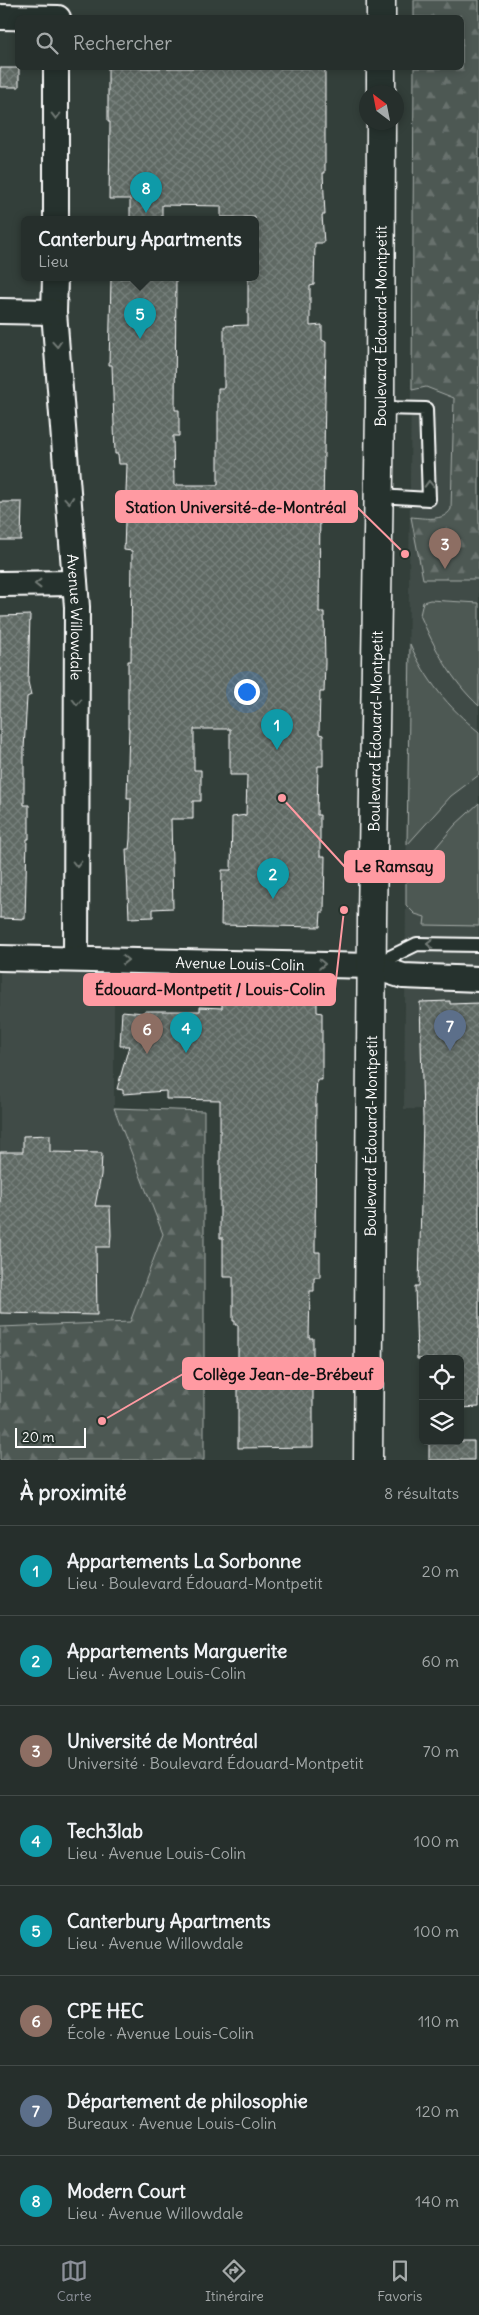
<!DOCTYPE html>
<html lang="fr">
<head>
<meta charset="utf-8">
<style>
  body { margin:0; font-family:Delius,sans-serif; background:#2e3734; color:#f1f3f6 }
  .controls { position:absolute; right:15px; bottom:15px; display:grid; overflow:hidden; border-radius:8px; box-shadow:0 2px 8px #0003 }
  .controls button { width:45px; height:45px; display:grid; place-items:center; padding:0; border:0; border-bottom:1px solid #424a48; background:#262f2c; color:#f1f3f6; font:25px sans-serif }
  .compass { position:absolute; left:359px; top:85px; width:45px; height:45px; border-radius:50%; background:#262f2c; box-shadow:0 2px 8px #0003; rotate:328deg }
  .scale { position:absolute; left:15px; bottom:12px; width:71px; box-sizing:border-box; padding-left:5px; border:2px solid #fff; border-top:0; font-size:14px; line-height:18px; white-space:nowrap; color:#fff; -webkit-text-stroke:4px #26332d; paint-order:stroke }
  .you { position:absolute; left:246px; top:691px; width:18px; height:18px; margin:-12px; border:4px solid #fff; border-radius:50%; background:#1a73e8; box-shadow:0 0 0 8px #1a73e833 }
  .badge { display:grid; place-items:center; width:32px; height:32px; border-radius:50%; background:#8c9099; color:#fff; font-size:16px; font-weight:700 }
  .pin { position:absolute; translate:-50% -41px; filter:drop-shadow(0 1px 2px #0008) }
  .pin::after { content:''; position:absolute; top:26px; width:18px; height:15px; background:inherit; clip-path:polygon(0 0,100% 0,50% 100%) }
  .popup { position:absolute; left:21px; top:216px; width:238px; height:65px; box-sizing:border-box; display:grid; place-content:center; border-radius:8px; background:#262f2c; filter:drop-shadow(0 1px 4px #0005); font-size:16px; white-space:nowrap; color:#a4a9a9 }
  .popup b { font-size:19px; color:#f1f3f6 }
  .popup::after { content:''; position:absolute; left:50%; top:100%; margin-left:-10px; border:10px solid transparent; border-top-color:#262f2c }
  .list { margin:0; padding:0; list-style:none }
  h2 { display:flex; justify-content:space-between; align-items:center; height:65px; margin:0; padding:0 20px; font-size:21px }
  h2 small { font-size:16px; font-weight:400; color:#a4a9a9 }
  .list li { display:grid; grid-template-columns:32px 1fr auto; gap:15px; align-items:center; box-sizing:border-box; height:90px; padding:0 20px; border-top:1px solid #424a48 }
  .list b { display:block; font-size:19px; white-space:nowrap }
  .list p { margin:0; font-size:16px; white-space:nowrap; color:#a4a9a9 }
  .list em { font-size:16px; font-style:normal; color:#a4a9a9 }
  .icon { flex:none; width:28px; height:28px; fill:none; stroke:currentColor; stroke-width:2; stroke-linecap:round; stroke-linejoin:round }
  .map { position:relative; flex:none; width:479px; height:1460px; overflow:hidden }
  .search { position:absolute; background:#262f2c; box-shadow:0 2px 8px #0003; left:15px; right:15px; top:15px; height:55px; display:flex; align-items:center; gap:12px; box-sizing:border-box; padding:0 18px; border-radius:8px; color:#a4a9a9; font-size:19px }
  .sheet { height:785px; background:#262f2c }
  nav { display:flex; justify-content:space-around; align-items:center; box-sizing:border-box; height:70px; border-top:1px solid #424a48; background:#262f2c; font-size:14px; color:#a4a9a9 }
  nav a { display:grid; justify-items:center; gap:2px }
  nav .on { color:#8c9099 }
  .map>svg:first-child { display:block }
  .built { fill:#404c47 }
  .green { fill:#4d5853; stroke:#a6aca9 }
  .forest { fill:url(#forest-firs); stroke:#a6aca9 }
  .building { fill:url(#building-cross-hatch); stroke:#fff }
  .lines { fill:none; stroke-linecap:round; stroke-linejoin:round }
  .service-casing { stroke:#fff; stroke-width:16 }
  .minor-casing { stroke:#fff; stroke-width:28 }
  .tertiary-casing { stroke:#fff; stroke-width:31 }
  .service { stroke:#26332d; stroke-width:12 }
  .minor { stroke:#26332d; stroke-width:24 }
  .tertiary { stroke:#26332d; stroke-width:28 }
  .oneway { stroke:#727a76 }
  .labels { text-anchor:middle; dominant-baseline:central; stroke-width:4.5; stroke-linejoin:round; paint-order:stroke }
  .street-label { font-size:15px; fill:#fff; stroke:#26332d }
  .leader { fill:none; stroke:#ff9aa2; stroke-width:2 }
  .callout-dot { fill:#ff9aa2; stroke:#26332d; stroke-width:2 }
  .callout { fill:#ff9aa2; stroke:#ff9aa2; stroke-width:2 }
  .callout-label { font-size:16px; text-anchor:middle; font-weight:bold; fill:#111 }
</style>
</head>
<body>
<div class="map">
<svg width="479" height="1460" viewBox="0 0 479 1460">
  <defs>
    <pattern id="forest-firs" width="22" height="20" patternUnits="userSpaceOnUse" patternTransform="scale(1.25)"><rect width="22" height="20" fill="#4d5853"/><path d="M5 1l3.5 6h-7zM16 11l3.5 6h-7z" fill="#68716d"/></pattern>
    <pattern id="building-cross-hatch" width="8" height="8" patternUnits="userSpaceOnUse" patternTransform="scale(1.25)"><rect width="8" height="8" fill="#5f6964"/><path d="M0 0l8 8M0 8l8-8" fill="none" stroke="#77807b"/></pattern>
  </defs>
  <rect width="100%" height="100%" fill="#333f3a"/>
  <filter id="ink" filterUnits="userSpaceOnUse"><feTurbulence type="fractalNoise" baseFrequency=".02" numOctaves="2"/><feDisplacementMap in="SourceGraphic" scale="10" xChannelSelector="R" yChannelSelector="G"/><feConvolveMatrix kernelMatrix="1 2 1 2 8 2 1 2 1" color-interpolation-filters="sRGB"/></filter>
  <g filter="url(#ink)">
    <path class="built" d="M414 0H479V1110L404 1109 414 68H462V18L414 17Z
      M0 970 114 974V1107L204 1111V1460H0Z"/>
    <path class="green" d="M430 600 479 603V706C451 680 435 649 420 615L423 602Z
      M410 644C426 680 448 707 479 732V775L451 796 407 845Z
      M479 803V926L424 925 425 917 415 914 406 905V883L455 825Z"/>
    <path class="forest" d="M414 0H479V579H423L411 517C424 518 444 522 451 509L454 398 426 387 412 390 414 68H462V18L414 17Z
      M114 1108 204 1111V1460H0V1327L130 1322 163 1234Z"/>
    <path class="building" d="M0 68H19V87H0Z
      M108 68H325V173H323L325 215H322L324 243H315L314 285 310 286V326L322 325V340L326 342 323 508H320L319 612H324L325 663 324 692H320L319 734 323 735V766H318L317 815H320V856H325L324 912H321L320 927 221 925 222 870H231L232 817 246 815 247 775H230V729H194V770H201V801H193V819H171L173 908 153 909V917L129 918 126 849H129L130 839 131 798H127L129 728H128V661H131L132 551 124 550 127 464H119L118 454H115L112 365H109L111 278H176L175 410H179V436H173L174 485H218V388H224V326L248 325V278H255V217H221V206L162 205V220H130V199H109L110 122H108Z
      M0 502H22L21 540H0Z
      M30 615 28 682 31 695 27 697 24 749V805H29V839H27L25 919 0 918V616Z
      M222 997H317V1012L322 1013V1080H317L316 1095 315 1252H320V1277H314V1291H310L309 1338H313V1447L238 1448V1325H235V1321H233V1277H223V1238H220V1100L166 1099V1091L123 1094V1090L117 1089 129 1046H120L122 1011 144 1013V1011H200V1007L222 1008Z
      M450 1001V1004L479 1003V1407L460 1408V1359H417L415 1286H419L423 1119 420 1002Z
      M50 1135V1152L102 1153 101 1175 95 1206H110L111 1235 110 1247H96L97 1315 0 1313V1152H23V1136Z
      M429 1441H474V1460H429Z"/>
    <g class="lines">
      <defs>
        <path id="service" d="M378 496 429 499 426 409 380 408
          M372 966 417 944 479 945"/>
        <g id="minor">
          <path d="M0 17 58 18"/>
          <path d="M56 220V68"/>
          <path id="s1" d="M55 278 54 312 77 607 76 958"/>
          <path d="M0 311 54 312"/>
          <path d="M0 584 75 583"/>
          <path id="s2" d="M0 958 372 966 403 976 479 979"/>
        </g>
        <g id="tertiary">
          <path d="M381 18V0"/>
          <path d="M381 92V68"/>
          <path id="s3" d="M368 1460 372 919 380 408 381 122"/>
        </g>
      </defs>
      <use href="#service" class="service-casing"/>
      <use href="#minor" class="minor-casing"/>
      <use href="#tertiary" class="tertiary-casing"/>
      <use href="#service" class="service"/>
      <use href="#minor" class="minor"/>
      <use href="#tertiary" class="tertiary"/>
    </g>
    <defs><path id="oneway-chevron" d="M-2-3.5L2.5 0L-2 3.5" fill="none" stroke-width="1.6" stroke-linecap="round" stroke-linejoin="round" transform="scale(1.25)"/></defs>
    <g class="oneway">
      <use href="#oneway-chevron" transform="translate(56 116) rotate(90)"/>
      <use href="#oneway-chevron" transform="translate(57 344) rotate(86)"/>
      <use href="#oneway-chevron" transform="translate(429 484) rotate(-92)"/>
      <use href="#oneway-chevron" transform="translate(69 500) rotate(85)"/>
      <use href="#oneway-chevron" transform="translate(38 584) rotate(180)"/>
      <use href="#oneway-chevron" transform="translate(77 702) rotate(90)"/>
      <use href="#oneway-chevron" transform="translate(77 864) rotate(90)"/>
      <use href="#oneway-chevron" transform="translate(430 944) rotate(-178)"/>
      <use href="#oneway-chevron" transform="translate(125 960) rotate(1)"/>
      <use href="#oneway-chevron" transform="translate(322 964) rotate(1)"/>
    </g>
  </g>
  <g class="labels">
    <g class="street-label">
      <text stroke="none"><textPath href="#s3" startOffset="1134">Boulevard Édouard-Montpetit</textPath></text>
      <text stroke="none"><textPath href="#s1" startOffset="340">Avenue Willowdale</textPath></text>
      <text stroke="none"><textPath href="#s3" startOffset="729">Boulevard Édouard-Montpetit</textPath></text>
      <text stroke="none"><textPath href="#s2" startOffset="240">Avenue Louis-Colin</textPath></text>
      <text stroke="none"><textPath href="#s3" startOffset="324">Boulevard Édouard-Montpetit</textPath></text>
    </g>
  </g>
  <path class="leader" d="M405 554L357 507M282 798L345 867M344 910L335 989M102 1421L183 1374"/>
  <g class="callout-dot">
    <circle cx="405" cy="554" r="5"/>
    <circle cx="282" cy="798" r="5"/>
    <circle cx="344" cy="910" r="5"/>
    <circle cx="102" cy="1421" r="5"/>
  </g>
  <g class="callout">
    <rect x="116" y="491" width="241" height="31" rx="5"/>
    <rect x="345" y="851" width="99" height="31" rx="5"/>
    <rect x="84" y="974" width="251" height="31" rx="5"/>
    <rect x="183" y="1358" width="200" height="31" rx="5"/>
  </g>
  <g class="callout-label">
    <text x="236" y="513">Station Université-de-Montréal</text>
    <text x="394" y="872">Le Ramsay</text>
    <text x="210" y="995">Édouard-Montpetit / Louis-Colin</text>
    <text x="283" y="1380">Collège Jean-de-Brébeuf</text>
  </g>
</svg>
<div class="controls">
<button><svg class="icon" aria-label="locate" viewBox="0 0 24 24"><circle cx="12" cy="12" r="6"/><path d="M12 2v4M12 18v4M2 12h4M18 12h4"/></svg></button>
<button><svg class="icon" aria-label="layers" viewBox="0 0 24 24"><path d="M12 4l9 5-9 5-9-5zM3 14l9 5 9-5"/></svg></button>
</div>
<svg class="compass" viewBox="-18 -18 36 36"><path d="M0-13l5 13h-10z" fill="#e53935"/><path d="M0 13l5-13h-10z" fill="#a4a9a9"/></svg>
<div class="scale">20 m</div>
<div class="you"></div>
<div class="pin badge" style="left:277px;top:750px;background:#0f9aa8">1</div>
<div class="pin badge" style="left:273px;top:899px;background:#0f9aa8">2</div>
<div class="pin badge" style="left:445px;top:569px;background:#8d6e63">3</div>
<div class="pin badge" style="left:186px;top:1053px;background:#0f9aa8">4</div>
<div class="pin badge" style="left:140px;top:339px;background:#0f9aa8">5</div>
<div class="popup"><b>Canterbury Apartments</b>Lieu</div>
<div class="pin badge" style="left:147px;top:1054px;background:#8d6e63">6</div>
<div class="pin badge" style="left:450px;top:1051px;background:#5c6f8a">7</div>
<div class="pin badge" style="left:146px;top:213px;background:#0f9aa8">8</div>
<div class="search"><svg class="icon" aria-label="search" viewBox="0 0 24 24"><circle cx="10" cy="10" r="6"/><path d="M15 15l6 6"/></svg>Rechercher</div>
</div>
<section class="sheet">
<h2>À proximité<small>8 résultats</small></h2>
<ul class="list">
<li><span class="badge" style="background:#0f9aa8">1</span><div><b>Appartements La Sorbonne</b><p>Lieu · Boulevard Édouard-Montpetit</p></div><em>20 m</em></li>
<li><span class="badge" style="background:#0f9aa8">2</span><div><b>Appartements Marguerite</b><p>Lieu · Avenue Louis-Colin</p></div><em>60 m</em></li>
<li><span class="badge" style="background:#8d6e63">3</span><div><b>Université de Montréal</b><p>Université · Boulevard Édouard-Montpetit</p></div><em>70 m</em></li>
<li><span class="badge" style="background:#0f9aa8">4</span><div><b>Tech3lab</b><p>Lieu · Avenue Louis-Colin</p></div><em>100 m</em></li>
<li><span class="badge" style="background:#0f9aa8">5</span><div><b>Canterbury Apartments</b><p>Lieu · Avenue Willowdale</p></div><em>100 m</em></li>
<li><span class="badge" style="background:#8d6e63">6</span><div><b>CPE HEC</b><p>École · Avenue Louis-Colin</p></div><em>110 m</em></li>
<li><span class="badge" style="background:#5c6f8a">7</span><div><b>Département de philosophie</b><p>Bureaux · Avenue Louis-Colin</p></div><em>120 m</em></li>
<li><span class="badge" style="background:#0f9aa8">8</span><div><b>Modern Court</b><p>Lieu · Avenue Willowdale</p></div><em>140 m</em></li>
</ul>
</section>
<nav>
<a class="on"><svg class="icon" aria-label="map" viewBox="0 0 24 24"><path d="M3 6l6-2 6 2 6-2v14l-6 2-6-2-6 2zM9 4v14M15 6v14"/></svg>Carte</a>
<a><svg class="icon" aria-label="directions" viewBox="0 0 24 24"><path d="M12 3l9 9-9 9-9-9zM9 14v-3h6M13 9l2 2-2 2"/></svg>Itinéraire</a>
<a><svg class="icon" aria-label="saved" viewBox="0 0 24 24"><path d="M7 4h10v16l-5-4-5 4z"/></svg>Favoris</a>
</nav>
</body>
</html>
